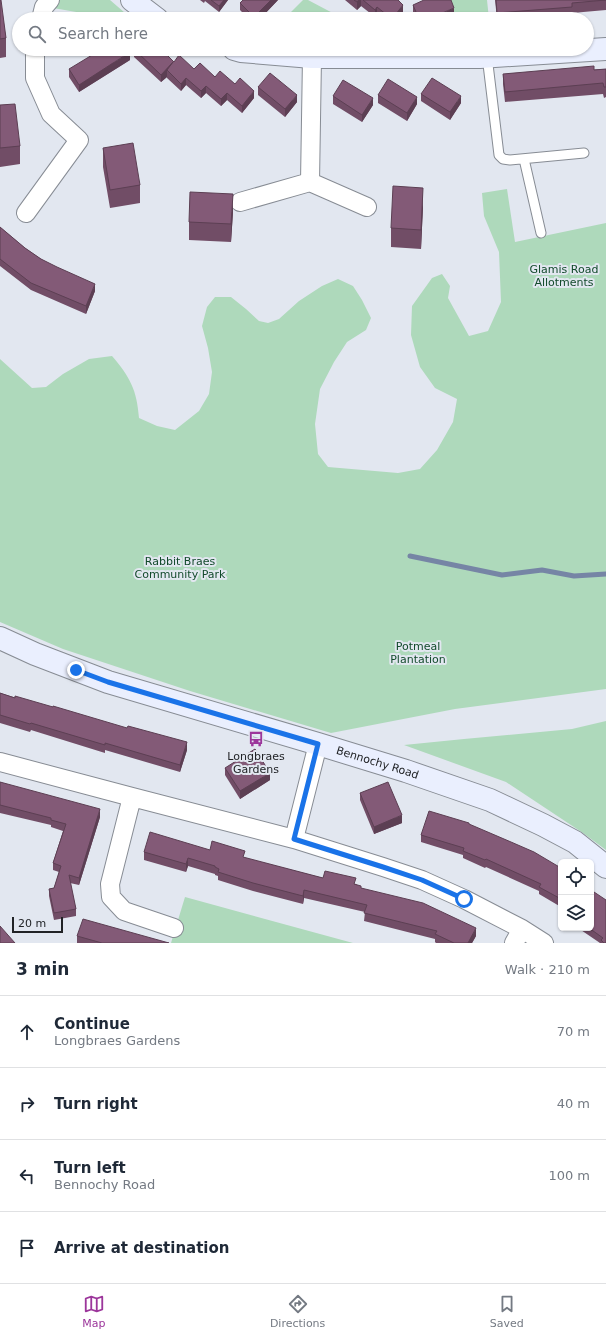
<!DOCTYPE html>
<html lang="en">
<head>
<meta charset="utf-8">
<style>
  body { margin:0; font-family:"DejaVu Sans",sans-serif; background:#f6f6f7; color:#1f2937 }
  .controls { position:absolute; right:12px; bottom:12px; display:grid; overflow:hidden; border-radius:6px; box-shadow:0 1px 3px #0004 }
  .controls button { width:36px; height:36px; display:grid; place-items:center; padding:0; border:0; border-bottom:1px solid #e0e1e3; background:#fff; color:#1f2937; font:20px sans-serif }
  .scale { position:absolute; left:12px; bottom:10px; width:51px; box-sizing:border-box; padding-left:4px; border:2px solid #212326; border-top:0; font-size:11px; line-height:14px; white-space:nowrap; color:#212326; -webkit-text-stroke:3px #e2e7f0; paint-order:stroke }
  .stop { position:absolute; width:12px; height:12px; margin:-9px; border:3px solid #1a73e8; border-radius:50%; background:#fff }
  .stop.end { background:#1a73e8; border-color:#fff; box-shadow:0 1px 4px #0008 }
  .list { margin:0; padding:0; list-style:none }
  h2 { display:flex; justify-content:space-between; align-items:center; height:52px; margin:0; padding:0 16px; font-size:17px }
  h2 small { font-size:13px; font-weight:400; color:#747a83 }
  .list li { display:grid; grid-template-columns:26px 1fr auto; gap:12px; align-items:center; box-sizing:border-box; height:72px; padding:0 16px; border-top:1px solid #e0e1e3 }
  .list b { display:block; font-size:15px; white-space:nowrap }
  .list p { margin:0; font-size:13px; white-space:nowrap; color:#747a83 }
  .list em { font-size:13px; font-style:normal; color:#747a83 }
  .icon { flex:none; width:22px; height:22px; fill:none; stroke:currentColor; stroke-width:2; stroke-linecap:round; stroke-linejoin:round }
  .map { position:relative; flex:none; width:606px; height:943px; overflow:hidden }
  .search { position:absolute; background:#fff; box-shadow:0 1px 3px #0004; left:12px; right:12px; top:12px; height:44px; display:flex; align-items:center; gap:10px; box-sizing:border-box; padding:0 14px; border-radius:22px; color:#747a83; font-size:15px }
  .sheet { height:340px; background:#fff }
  nav { display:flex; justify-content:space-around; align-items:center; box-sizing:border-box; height:56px; border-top:1px solid #e0e1e3; background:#fff; font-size:11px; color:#747a83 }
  nav a { display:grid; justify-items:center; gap:2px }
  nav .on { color:#9c369b }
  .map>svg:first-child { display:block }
  .green { fill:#aed9bb }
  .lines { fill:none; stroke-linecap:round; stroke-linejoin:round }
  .stream { stroke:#7685a5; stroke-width:5 }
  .lane-casing { stroke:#878c94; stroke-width:11 }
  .street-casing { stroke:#878c94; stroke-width:20 }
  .secondary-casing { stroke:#878c94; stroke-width:24 }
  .lane { stroke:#fff; stroke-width:9 }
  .street { stroke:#fff; stroke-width:18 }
  .secondary { stroke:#eaeffe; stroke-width:22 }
  .wall { fill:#714d66 }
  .shaded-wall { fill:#5c3f53 }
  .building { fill:#835a77; stroke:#5c3f53 }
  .route { stroke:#1a73e8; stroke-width:5 }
  .labels { text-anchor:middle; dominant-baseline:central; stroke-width:4; stroke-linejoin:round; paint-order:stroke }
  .park-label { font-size:11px; fill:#124a2b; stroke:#e2e7f0 }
  .poi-label { font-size:11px; fill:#212326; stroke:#e2e7f0 }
  .street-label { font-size:11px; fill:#212326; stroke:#e2e7f0 }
</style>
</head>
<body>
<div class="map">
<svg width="606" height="943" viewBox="0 0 606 943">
  <rect width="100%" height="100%" fill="#e2e7f0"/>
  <path class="green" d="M58 0H110L132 19H105L88 14 53 8Z
    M303 0H308L344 19H284Z
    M448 0H487L489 19H455Z
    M507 189 515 242 606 223V689L455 709 331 733 190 691 63 649 0 622V359L32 388 46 387 63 374 89 359 112 356C130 377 137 390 139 418L157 426 175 430 199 411 209 394 212 372 208 348 202 326 207 307 215 297H231L246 309 259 321 268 323 279 319 299 301 322 286 338 279 353 286 362 300 371 318 366 330 347 342 334 362 320 389 315 424 318 454 328 467 398 473 420 469 437 450 453 422 457 399 435 388 420 367 411 335 412 306 432 278 442 274 450 286 448 298 469 336 488 331 501 302 499 252 484 216 482 193Z
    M606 721V850L583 833 506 782 404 745 464 739 572 729Z
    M185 897 353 943H171Z"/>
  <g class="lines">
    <path class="stream" d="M410 556 502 575 542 570 574 576 606 574"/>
    <defs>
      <path id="lane" d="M487 56 499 155 503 159 510 160 584 153
        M524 159 541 233"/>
      <path id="street" d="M41 19 44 7 50 0
        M310 182 312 57
        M240 202 310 182 367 207
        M26 213 79 140 51 114 35 78V49
        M0 762 132 797 294 839 383 867 422 880 464 899 522 929 544 943
        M132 797 110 884 111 897 124 911 174 928
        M294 839 318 744
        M514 943 522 929"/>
      <g id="secondary">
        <path d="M132 0 157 19"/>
        <path d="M234 49 241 51 312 57H480L606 49"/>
        <path id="s1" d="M0 638 35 654 108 682 318 744 406 771 490 800 543 825 575 842 606 867"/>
      </g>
    </defs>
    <use href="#lane" class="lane-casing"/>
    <use href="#street" class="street-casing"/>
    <use href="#secondary" class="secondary-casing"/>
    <use href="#lane" class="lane"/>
    <use href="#street" class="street"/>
    <use href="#secondary" class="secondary"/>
  </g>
  <path class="wall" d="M0 0 6 38V57L0 58Z
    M200 0H228L219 12 205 1 204 3Z
    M243 0H278L260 19H249L240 10V3Z
    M345 0H398L403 12 397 19H384L377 14 375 17 361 6 357 10Z
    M495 0H606V10L572 13V17L542 19H497Z
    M413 5 454 15 445 19H416L413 12Z
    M134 49 174 62 235 84 254 98 242 113 227 100 221 106 206 93 201 98 186 85 181 91 167 78V77L161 82 134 57Z
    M130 60 79 92 69 77V69Z
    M606 69V97L604 98 603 94 505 102 503 84V74Z
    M258 87 297 102 285 117 258 95Z
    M421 94 461 103 450 120 421 101Z
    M378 95 417 104 407 121 378 103Z
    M333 96 373 105 362 122 333 104Z
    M0 105 20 146V164L0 167Z
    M103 148 140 185V203L110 208 103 167Z
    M423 206 421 249 391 247V228Z
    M233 212 231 242 189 240V222Z
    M0 227 25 248 41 259 95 291 86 314 31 290 0 266Z
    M0 693 187 750 180 772 105 750V753L31 730 30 732 0 723Z
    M225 768 270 780 240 799 225 775Z
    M0 782 100 817 79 885 70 883 76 909V916L54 920 49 896V889L54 888 59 872 53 870V863L63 831 51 827V825L0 813Z
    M360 793 402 823 374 834 360 800Z
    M469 825 561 868V907L539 894V891L486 867 485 868 463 858V855L421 842V835Z
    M210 850 245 858 323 878 356 884 361 888 476 936 472 943H436L435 942V939L364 921 365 912 304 898 303 904 253 891 218 880V876L215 875V874L188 866 186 872 144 860V852Z
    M591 890 606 943H600L578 928H591Z
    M77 936 169 943H77Z"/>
  <path class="shaded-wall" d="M224 0H228L219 12V6Z
    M271 0H278L260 19H254V17Z
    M359 0H361V6L357 10V2Z
    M403 5V12L397 19H392Z
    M377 7V14L375 17V10Z
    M454 8V15L445 19H428Z
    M130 52V60L79 92V85Z
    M173 62 167 70V77L161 82V75Z
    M186 78V85L181 91V84Z
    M206 86V93L201 98V91Z
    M254 91V98L242 113V106Z
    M227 93V100L221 106V99Z
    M297 95V102L285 117V109Z
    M461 96V103L450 120V112Z
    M417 97V104L407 121V113Z
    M373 98V105L362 122V115Z
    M423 188V206L421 249V230Z
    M233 194V212L231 242V224Z
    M95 284V291L86 314V306Z
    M187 742V750L180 772V765Z
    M270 773V780L240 799V791Z
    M100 809V817L79 885V878Z
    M402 815V823L374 834V827Z
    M188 858V866L186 872V864Z
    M304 890V898L303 904V896Z
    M476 928V936L472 943H468Z"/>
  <path class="building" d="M0 0H1L6 38 0 39Z
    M211 0H224L219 6Z
    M243 0H271L254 17 240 3Z
    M354 0H359L357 2Z
    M363 0H398L403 5 392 19 377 7 375 10Z
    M424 0H451L454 8 428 19H419L413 5Z
    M496 0H606L572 3V7L497 13Z
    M102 49H128L130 52 79 85 69 69Z
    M134 49H161L174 62 179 55 194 69 200 63 215 77 220 71 235 84 240 78 254 91 242 106 227 93 221 99 206 86 201 91 186 78 181 84 167 70 173 62 161 75Z
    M594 66V70L606 69V87H604L603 83 505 92 503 74Z
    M270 73 297 95 285 109 258 87Z
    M432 78 461 96 450 112 421 94Z
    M388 79 417 97 407 113 378 95Z
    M343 80 373 98 362 115 333 96Z
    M15 104 20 146 0 148V105Z
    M133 143 140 185 110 190 103 148Z
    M393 186 423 188 421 230 391 228Z
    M190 192 233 194 231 224 189 222Z
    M0 227 25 248 41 259 57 267 95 284 86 306 31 283 0 259Z
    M0 693 15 698V696L53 707V706L127 728 128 726 187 742 180 765 105 743V745L31 723 30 724 0 715Z
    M255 749 270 773 240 791 225 768Z
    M0 782 100 809 79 878 69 875 76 909 54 913 49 889 54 888 61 866 53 863 66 824 51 820V818L0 805Z
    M388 782 402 815 374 827 360 793Z
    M429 811 469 823V824L511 842 534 852 561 868V899L539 887 541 884 486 859 485 860 463 851 464 848 421 835Z
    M150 832 210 850 212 841 245 851 243 857 323 878 325 871 356 878 354 884 361 886V888L423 903 476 928 468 943H454L435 934 437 931 364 913 367 905 304 890 303 896 253 883 218 872 219 869 215 867V866L188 858 186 864 144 852Z
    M591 890 606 900V943H604L601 940 603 938 589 928H591Z
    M83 919 169 943H102L77 936Z
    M0 926 15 943H0Z"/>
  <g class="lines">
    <path class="route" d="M76 670 108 682 318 744 294 839 383 867 422 880 464 899"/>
  </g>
  <defs>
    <symbol id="bus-bare" viewBox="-9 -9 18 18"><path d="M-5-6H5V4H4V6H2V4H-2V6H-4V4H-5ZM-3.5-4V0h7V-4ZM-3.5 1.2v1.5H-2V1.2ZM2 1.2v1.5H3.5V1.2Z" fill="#9c369b" stroke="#e2e7f0" stroke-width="2.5" paint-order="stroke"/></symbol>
  </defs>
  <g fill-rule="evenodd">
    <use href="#bus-bare" x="245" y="728" width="22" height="22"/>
  </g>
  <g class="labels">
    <g class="park-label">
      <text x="564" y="269">Glamis Road<tspan x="564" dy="13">Allotments</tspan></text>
      <text x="180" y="561">Rabbit Braes<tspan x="180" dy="13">Community Park</tspan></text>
      <text x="418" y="646">Potmeal<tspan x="418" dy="13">Plantation</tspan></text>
    </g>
    <g class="poi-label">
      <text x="256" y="756">Longbraes<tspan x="256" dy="13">Gardens</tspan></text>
    </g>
    <g class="street-label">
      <text stroke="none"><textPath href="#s1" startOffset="398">Bennochy Road</textPath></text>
    </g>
  </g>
</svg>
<div class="controls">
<button><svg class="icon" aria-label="locate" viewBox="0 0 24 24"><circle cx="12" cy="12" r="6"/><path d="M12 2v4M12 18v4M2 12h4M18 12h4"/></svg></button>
<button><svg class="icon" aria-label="layers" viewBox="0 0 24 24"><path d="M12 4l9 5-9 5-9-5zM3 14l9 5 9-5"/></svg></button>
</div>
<div class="scale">20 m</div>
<div class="stop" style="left:464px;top:899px"></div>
<div class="stop end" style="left:76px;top:670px"></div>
<div class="search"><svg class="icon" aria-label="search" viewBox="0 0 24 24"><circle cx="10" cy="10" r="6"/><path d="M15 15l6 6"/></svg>Search here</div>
</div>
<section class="sheet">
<h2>3 min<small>Walk · 210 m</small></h2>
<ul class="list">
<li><svg class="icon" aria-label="ahead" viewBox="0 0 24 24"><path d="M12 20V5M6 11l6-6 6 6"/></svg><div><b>Continue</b><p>Longbraes Gardens</p></div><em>70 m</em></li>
<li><svg class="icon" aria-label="right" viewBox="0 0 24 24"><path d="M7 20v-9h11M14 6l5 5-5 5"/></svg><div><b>Turn right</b></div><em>40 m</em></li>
<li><svg class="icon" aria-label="left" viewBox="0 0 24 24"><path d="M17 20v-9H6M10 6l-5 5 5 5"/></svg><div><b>Turn left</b><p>Bennochy Road</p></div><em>100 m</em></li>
<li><svg class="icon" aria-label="arrive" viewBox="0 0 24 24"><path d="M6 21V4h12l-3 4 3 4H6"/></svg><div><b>Arrive at destination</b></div></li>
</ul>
</section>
<nav>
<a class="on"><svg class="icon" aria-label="map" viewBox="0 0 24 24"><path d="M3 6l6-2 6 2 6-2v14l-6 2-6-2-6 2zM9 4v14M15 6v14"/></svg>Map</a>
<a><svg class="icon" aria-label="directions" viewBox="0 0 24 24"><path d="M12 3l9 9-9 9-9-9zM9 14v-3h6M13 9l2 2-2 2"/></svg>Directions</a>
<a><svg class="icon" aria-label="saved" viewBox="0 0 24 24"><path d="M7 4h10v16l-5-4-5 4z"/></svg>Saved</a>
</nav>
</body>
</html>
